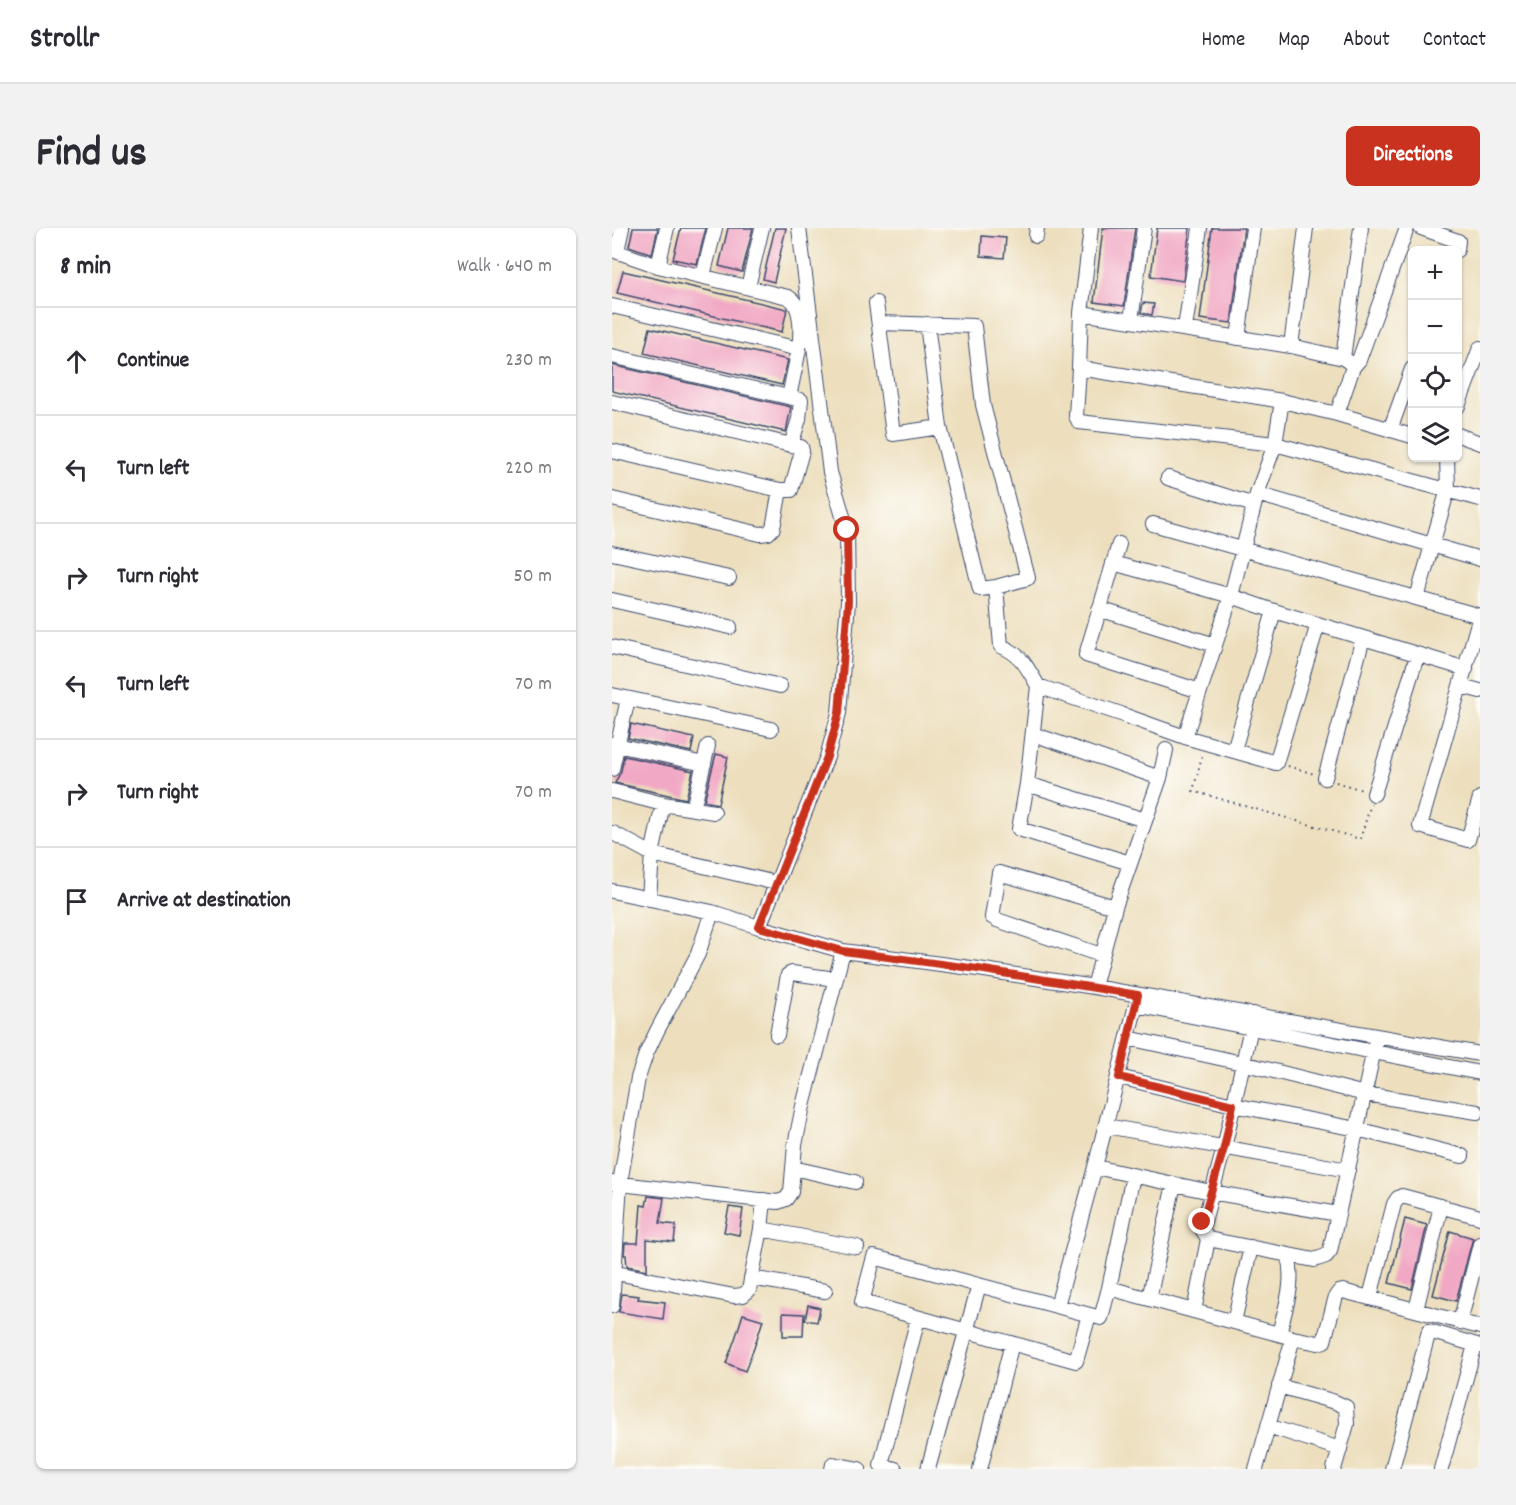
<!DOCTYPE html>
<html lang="en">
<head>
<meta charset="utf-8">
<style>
  body { margin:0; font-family:Dekko,sans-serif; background:#f2f2f3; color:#2b2b33 }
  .controls { position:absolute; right:18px; top:18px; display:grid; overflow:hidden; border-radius:9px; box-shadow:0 2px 4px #0004 }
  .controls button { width:54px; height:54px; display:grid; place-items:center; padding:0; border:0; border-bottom:2px solid #e1e1e2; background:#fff; color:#2b2b33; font:30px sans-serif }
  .stop { position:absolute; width:18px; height:18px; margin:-14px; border:4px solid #c8321e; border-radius:50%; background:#fff }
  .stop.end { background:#c8321e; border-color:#fff; box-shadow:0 2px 6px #0008 }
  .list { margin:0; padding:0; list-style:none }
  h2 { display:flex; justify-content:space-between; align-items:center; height:78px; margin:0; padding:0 24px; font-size:26px }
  h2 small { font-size:20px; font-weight:400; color:#7c7c81 }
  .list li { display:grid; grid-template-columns:39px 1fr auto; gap:18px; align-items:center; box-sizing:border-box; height:108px; padding:0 24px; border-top:2px solid #e1e1e2 }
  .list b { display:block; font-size:22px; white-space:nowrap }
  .list em { font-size:20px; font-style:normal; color:#7c7c81 }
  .icon { flex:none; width:33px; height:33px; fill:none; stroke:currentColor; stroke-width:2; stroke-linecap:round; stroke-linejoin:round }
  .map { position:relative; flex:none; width:868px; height:1241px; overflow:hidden; border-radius:9px }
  header { display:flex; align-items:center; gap:36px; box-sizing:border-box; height:84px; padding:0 30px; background:#fff; border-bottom:2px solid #e1e1e2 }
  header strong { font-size:28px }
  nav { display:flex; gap:33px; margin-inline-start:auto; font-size:21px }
  .intro { display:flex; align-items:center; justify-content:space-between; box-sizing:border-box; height:144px; padding:0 36px }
  h1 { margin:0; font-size:42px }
  .button { padding:15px 27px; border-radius:9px; background:#c8321e; color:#fff; font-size:21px; font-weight:700 }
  main { display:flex; gap:36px; padding:0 36px }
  aside { flex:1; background:#fff; border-radius:9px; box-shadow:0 2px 4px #0004 }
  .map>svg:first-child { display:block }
  .building { fill:#f1a8c4 }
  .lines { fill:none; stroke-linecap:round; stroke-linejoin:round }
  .minor-casing { stroke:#3a496c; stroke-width:16 }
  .path { stroke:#3a496c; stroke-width:2; stroke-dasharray:1.5 4.5; stroke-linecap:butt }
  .minor { stroke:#fff; stroke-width:14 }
  .route { stroke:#c8321e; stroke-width:8 }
</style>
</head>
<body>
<header>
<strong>Strollr</strong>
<nav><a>Home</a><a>Map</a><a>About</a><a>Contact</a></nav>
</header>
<div class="intro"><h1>Find us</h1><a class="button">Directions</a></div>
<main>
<aside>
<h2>8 min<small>Walk · 640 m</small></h2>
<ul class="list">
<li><svg class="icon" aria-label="ahead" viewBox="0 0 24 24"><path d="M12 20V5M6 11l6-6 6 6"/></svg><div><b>Continue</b></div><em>230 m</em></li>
<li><svg class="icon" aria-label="left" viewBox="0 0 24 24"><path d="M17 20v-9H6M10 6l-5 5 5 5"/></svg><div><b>Turn left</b></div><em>220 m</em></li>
<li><svg class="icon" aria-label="right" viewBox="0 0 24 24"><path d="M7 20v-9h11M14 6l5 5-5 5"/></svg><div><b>Turn right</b></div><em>50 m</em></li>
<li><svg class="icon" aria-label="left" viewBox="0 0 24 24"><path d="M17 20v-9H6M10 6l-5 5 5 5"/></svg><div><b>Turn left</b></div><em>70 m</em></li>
<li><svg class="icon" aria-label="right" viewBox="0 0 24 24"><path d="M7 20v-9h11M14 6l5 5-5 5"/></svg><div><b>Turn right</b></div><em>70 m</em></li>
<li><svg class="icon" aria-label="arrive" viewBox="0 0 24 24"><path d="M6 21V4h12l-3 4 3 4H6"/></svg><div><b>Arrive at destination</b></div></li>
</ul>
</aside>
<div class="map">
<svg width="868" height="1241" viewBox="0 0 868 1241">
  <rect width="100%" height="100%" fill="#fdfcf7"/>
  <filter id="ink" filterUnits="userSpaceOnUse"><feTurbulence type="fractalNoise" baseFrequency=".0167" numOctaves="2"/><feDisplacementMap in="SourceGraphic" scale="12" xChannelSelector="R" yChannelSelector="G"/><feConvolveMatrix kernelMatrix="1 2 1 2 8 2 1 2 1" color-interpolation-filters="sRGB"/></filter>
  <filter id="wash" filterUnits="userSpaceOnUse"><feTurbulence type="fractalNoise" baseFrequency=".008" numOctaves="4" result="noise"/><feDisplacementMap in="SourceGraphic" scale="24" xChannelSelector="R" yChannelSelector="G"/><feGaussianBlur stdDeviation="1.35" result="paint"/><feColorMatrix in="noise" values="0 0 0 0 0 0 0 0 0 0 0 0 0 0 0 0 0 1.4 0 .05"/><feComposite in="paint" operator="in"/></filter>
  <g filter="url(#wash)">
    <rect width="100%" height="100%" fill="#eddfbe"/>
    <g id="blocks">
      <path class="building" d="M21 0H46L40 26 17 18Z
        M69 0H94L85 36 61 31Z
        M116 0H141L130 44 107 38Z
        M163 0H174L162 54 151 51Z
        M491 0H523L512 78 482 74Z
        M545 0H578L571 53 539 48Z
        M600 0H632L619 95 588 91Z
        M370 8 394 10 392 30 369 28Z
        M11 43 175 81 170 104 5 65Z
        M531 75 542 76 540 87 529 85Z
        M38 100 176 132 170 157 32 125Z
        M0 137 179 179 174 204 0 163Z
        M19 496 82 510 79 524 16 510Z
        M104 526 116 529 106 576 92 573Z
        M12 528 81 543 74 571 3 555 9 543Z
        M36 968 52 970 48 995 64 997 62 1014 35 1011V1042L15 1038 14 1027H12L13 1015H26L29 977 34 978Z
        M117 979 131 981 127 1007 112 1004Z
        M793 991 815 997 800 1061 777 1055Z
        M838 1003 861 1010 844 1073 821 1067Z
        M10 1066 27 1068 26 1071 53 1074 51 1091 7 1084Z
        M196 1077 208 1080 205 1094 193 1092Z
        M171 1085 192 1086 191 1108H171Z
        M131 1086 151 1092 142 1120 133 1143 114 1135 123 1111Z"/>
    </g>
  </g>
  <g filter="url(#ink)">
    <use href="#blocks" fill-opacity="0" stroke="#3a496c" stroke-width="1.5"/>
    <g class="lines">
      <defs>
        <path id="minor" d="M479 0 469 85 467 140 670 173 725 186 800 208
          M809 0 846 13 845 22
          M424 8 425 0
          M0 22 46 38 176 69C191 77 189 106 187 121
          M5 23 10 0
          M46 38 55 0
          M91 48 103 0
          M136 59 150 0
          M264 75 281 206 328 199
          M0 78 187 121 177 169
          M469 85 679 118 731 130 737 134 741 139 725 186
          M519 92 532 0
          M267 95 362 98 371 177 416 350 384 359 368 361 328 199 315 96
          M573 100 588 0
          M626 110 641 0
          M679 118 694 0
          M0 128 189 172 187 191 179 217
          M731 130 749 0
          M741 139 747 132 795 0
          M467 140 464 188 467 194 663 216 670 173
          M0 174 179 217 189 219 190 223 179 262H168L0 223
          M846 178 868 120
          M778 202 800 141
          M846 207 868 215
          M556 250 642 277
          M645 266 868 331
          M0 271 148 306 156 305 161 300 168 262
          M541 296 868 388
          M507 316 474 427 588 463
          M0 325 117 350
          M501 335 619 368 573 509
          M384 359 389 418C410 427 415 439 426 458
          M805 370 836 261 835 230
          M0 372 118 399
          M487 381 603 417
          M868 388 808 598 856 612 868 570
          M0 419 168 458
          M854 441 662 383 619 368 645 266 663 216 868 271
          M849 458 868 463
          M0 467 159 501
          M509 486 426 458 415 556 407 601 518 635
          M514 488 573 509 664 535 706 396
          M421 506 548 550
          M0 516 92 536
          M622 522 662 383
          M0 541 16 471
          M713 550 751 410
          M415 556 533 592
          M0 563 51 576 102 584
          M762 566 805 428
          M81 581 96 518
          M1 605 40 626 164 655
          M0 663 100 684 147 699 231 723 366 741 482 759 868 826
          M37 671 40 626 51 576
          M147 699 215 529 227 485 236 374 235 302 218 244 187 0
          M489 727 385 692 380 689 387 645 503 679
          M482 759 503 679 548 550 554 522
          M524 777 868 845
          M642 786 612 920 590 1001 596 1011 702 1032 714 1028 718 1023 765 808
          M165 807 176 747 180 745 224 751
          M516 810 630 835 753 866 865 884
          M507 849 621 877 745 901 850 928
          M494 898 736 942
          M483 939 599 964 726 986
          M181 940 243 954
          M0 955 166 974 174 971 179 964 183 917 191 878 231 723
          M149 1001 245 1019
          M4 1045 122 1068 131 1067 137 1062 149 1001 152 972
          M139 1050 213 1063
          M497 1060 521 948
          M758 1069 782 976 786 970 790 968 868 989
          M537 1071 562 956
          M0 1078 8 955 26 850 34 826 45 803 86 726 100 684
          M445 1078 483 939 526 769
          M804 1082 829 978
          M582 1083 596 1011
          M477 1087 464 1133 250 1074 262 1029 489 1090 497 1060 681 1110 644 1241
          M622 1094 639 1019
          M848 1094 868 1016
          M667 1106C674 1077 683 1056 676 1027
          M681 1110 706 1115 712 1113 724 1068 727 1064 731 1063 868 1099
          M667 1158 723 1174 734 1179 735 1196 722 1241
          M656 1198 728 1221
          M220 1241 221 1236 247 1241
          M283 1241 269 1237 306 1090
          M316 1241 367 1057
          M368 1241 400 1115
          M780 1241 817 1103 868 1118
          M829 1241 863 1117"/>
      </defs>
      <use href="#minor" class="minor-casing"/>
      <path class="path" d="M590 528 581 563 748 611 759 576
        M676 538 702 546
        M724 554 750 562"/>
      <use href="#minor" class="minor"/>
    </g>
  </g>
  <g class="lines" filter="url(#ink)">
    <path class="route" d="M235 302 236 374 227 485 215 529 147 699 231 723 366 741 526 767 507 849 621 877 612 920 590 994"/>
  </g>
</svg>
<div class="controls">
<button>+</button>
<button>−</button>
<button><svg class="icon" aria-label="locate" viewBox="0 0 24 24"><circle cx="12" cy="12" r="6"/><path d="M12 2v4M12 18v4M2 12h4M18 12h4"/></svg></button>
<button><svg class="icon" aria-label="layers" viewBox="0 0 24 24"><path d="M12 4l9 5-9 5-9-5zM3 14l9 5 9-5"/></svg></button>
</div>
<div class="stop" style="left:235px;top:302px"></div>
<div class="stop end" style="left:590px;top:994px"></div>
</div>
</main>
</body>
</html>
